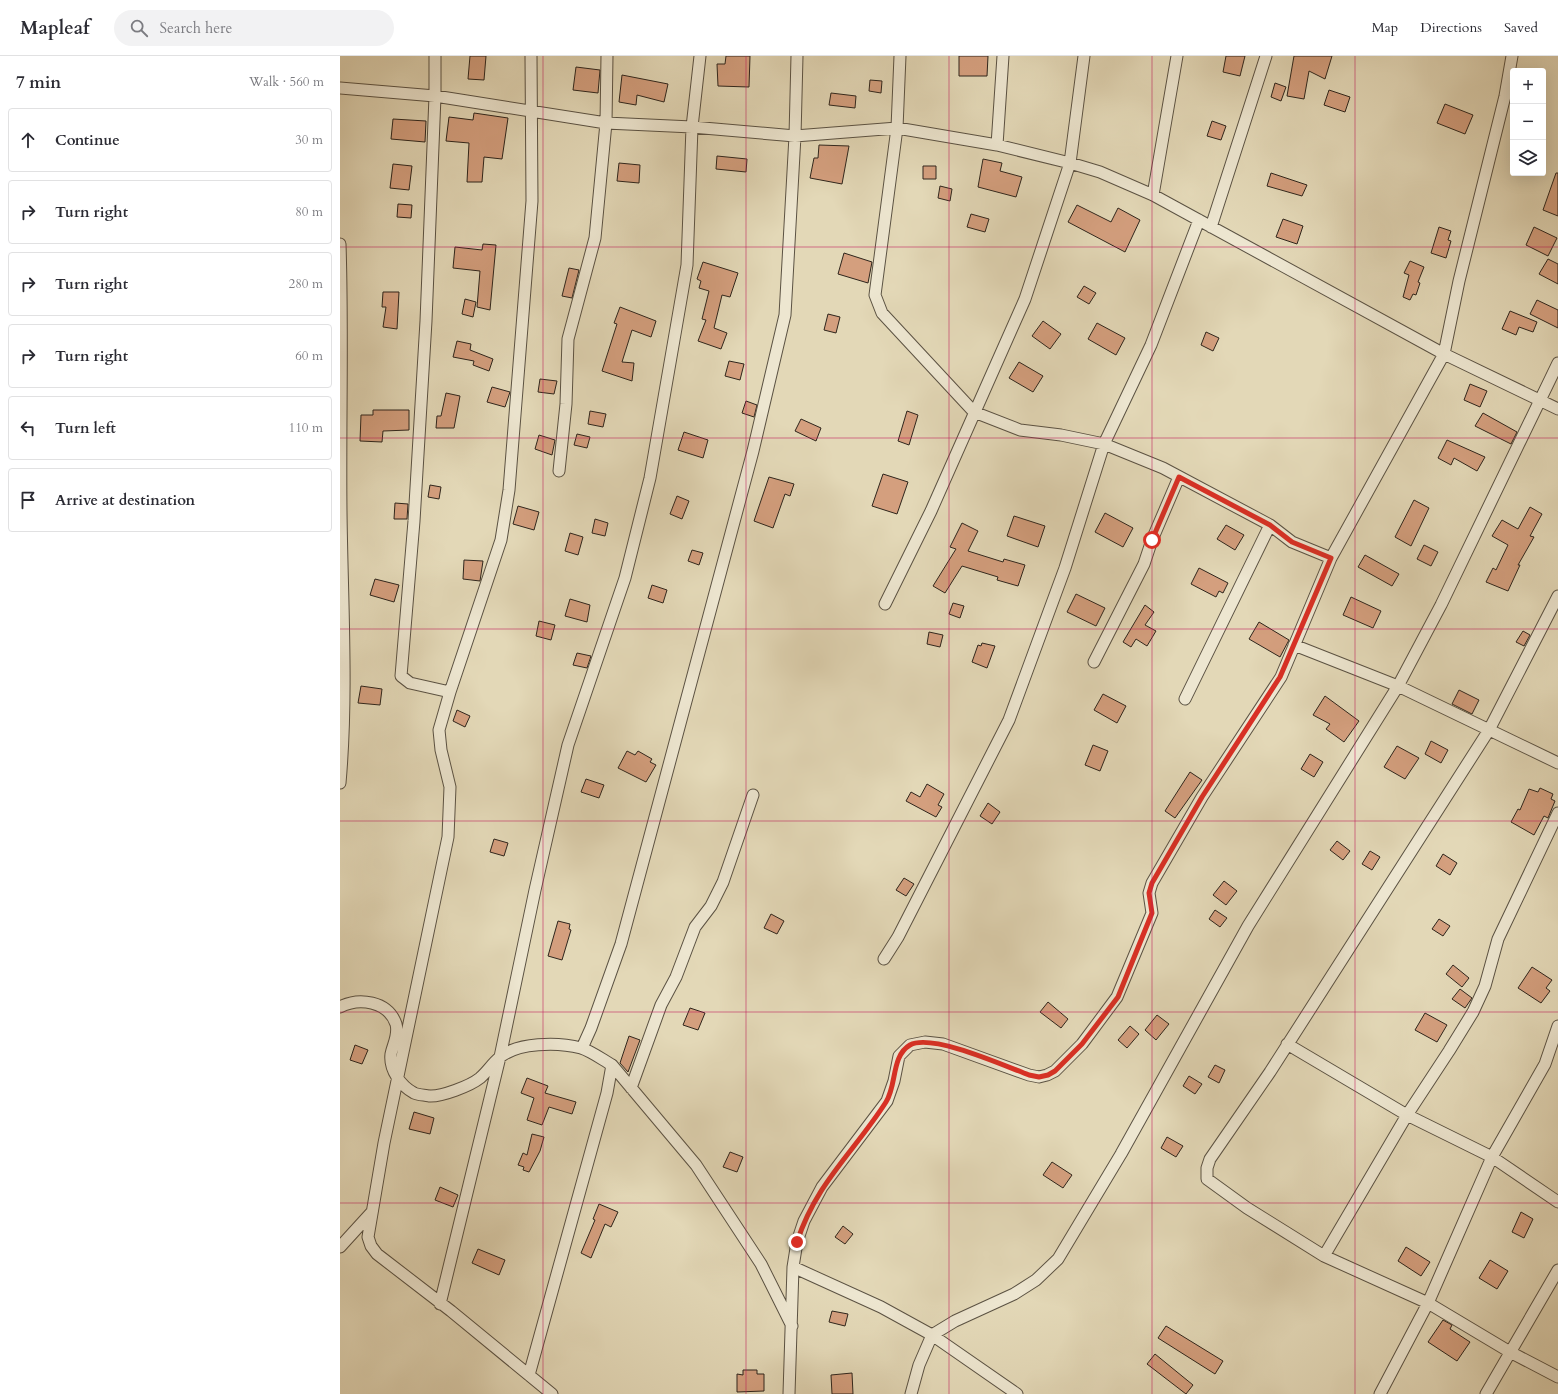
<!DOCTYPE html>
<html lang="en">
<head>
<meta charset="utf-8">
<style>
  body { margin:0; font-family:Cardo,serif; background:#f2f2f3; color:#2b2b33 }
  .controls { position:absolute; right:12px; top:12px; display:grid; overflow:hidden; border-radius:4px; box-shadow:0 4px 16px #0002 }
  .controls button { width:36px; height:36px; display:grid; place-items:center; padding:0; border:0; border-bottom:1px solid #e1e1e2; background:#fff; color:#2b2b33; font:20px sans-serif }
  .stop { position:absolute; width:12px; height:12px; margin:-9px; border:3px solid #d93025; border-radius:50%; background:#fff }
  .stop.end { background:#d93025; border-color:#fff; box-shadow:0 1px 4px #0008 }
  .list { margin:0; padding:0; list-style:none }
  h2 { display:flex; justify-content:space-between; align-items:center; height:52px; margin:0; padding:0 16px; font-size:17px }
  h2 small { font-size:13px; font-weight:400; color:#7c7c81 }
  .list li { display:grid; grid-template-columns:26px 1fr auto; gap:12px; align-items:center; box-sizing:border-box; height:64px; margin:0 8px 8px; padding:0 8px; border:1px solid #e1e1e2; border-radius:4px }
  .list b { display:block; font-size:15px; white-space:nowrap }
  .list em { font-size:13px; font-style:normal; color:#7c7c81 }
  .icon { flex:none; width:22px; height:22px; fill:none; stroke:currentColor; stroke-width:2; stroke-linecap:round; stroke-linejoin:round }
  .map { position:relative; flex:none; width:1218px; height:1338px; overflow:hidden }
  header { display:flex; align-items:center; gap:24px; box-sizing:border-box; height:56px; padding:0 20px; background:#fff; border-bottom:1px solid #e1e1e2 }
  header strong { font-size:19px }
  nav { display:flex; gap:22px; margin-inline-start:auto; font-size:14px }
  .search { width:280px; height:36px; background:#f2f2f3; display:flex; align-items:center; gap:10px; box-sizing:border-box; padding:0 14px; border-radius:22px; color:#7c7c81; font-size:15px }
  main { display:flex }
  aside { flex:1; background:#fff }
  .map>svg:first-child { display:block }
  .building { fill:#d49f7e; stroke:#2e251c }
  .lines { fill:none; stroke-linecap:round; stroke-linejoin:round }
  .minor-casing { stroke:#5b5243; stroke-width:13 }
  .minor { stroke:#ede6d0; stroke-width:11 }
  .route { stroke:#d93025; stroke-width:5 }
  .grid { fill:none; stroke:#c2185b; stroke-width:1; stroke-opacity:0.55 }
</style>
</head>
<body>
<header>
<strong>Mapleaf</strong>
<div class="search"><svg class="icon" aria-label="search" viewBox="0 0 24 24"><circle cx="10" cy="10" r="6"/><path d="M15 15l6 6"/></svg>Search here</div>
<nav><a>Map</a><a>Directions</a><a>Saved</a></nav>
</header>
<main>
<aside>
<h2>7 min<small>Walk · 560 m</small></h2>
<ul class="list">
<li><svg class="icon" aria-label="ahead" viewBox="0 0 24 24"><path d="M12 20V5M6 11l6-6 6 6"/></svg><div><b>Continue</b></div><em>30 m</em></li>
<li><svg class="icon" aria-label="right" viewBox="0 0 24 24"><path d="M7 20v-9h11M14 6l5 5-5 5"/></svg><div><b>Turn right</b></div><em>80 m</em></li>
<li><svg class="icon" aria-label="right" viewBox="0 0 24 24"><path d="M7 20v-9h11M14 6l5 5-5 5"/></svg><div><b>Turn right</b></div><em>280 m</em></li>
<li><svg class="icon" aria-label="right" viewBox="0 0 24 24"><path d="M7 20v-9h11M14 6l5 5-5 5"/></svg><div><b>Turn right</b></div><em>60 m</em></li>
<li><svg class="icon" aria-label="left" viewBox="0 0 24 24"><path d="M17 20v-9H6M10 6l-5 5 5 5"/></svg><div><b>Turn left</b></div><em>110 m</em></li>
<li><svg class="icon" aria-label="arrive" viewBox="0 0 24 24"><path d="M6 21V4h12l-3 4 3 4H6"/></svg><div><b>Arrive at destination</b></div></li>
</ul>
</aside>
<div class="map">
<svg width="1218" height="1338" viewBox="0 0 1218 1338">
  <rect width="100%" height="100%" fill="#e3d8b7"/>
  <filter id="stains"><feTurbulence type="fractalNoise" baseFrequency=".005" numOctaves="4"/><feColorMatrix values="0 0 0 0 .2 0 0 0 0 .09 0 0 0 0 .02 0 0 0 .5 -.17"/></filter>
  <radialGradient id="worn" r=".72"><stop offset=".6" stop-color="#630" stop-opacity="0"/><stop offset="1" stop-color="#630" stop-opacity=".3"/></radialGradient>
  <path class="building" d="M130 0H146L144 24 128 23Z
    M386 0H410L409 31 378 30 377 8H385Z
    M619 0H648L647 20H619Z
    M886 0H905L900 20 883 16Z
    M954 0H992L985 23 969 15 964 43 947 40Z
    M236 11 260 14 258 37 233 34Z
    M282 19 328 28 324 46 297 39 296 49 279 46Z
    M530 24 542 25 541 37 529 35Z
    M935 27 946 31 941 45 931 41Z
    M989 34 1010 41 1005 56 984 49Z
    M491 37 516 40 515 52 489 49Z
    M1105 48 1133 59 1125 78 1097 67Z
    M134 57 168 62 162 103 144 101 142 126H127L129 87 106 85 109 61 133 64Z
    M53 63 86 65 85 86 51 83Z
    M872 65 886 70 881 84 867 80Z
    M479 89 509 90 502 128 470 122 474 102H478Z
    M377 100 407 103 406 116 376 113Z
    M643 103 662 107 660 115 682 121 676 141 638 131Z
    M279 107 300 109 299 127 277 125Z
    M53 108 72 110 69 134 50 132Z
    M583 110H596V123H583Z
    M931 117 967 129 962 140 927 130Z
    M1216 117H1218V160L1203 154Z
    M600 130 612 133 610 145 598 142Z
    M58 148 72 149 71 162 57 161Z
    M737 149 771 166 778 152 800 164 785 196 728 166Z
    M631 158 649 163 645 176 627 171Z
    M943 163 963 170 957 188 936 181Z
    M1099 171 1111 175 1108 184 1111 185 1106 202 1091 197Z
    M1194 171 1217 182 1208 200 1186 189Z
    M143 188 156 189 150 254 137 251 140 215 113 212 115 191 142 194Z
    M504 197 532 206 528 227 498 218Z
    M1208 203 1218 208V228L1199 218Z
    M1070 205 1084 211 1078 226 1080 227 1076 239 1073 238 1070 244 1063 241 1069 219 1064 217Z
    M363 206 398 217 390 241 382 239 374 272 387 277 381 293 358 285 366 264 362 263 369 235 359 232 361 225 357 223Z
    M229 212 239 214 232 242 222 240Z
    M744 230 756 237 749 248 737 241Z
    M43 236H59L57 273 43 271 46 251H42Z
    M125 243 136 246 133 261 122 258Z
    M1197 244 1218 254V272L1190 258Z
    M280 251 316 265 311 281 292 274 282 306 294 307 292 325 262 315 277 268 274 267Z
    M1170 255 1197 266 1193 276 1179 271 1176 279 1162 273Z
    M488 258 500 261 496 277 484 274Z
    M703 265 721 278 710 293 692 280Z
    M757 267 785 282 776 299 748 283Z
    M866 276 879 282 873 295 861 289Z
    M117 285 131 288 130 294 153 303 149 315 133 309 134 305 113 301Z
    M389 305 404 308 400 324 385 320Z
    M679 306 703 320 693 336 669 322Z
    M200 323 217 325 214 338 198 336Z
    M1130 328 1147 335 1140 351 1124 344Z
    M152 331 170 336 165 351 147 346Z
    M106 337 120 340 114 372H96L97 360H101Z
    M406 345 417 349 414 361 402 357Z
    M33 354H69V374L43 375 42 386 20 385 21 359H33Z
    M250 355 266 358 263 371 248 368Z
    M567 355 578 359 569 389 558 385Z
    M1143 357 1177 376 1171 388 1135 370Z
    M461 363 481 372 476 385 455 375Z
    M344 376 368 384 363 402 338 394Z
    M237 378 250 381 247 392 234 389Z
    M199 379 215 384 212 399 195 393Z
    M1107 384 1145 401 1137 415 1114 402 1111 409 1098 402Z
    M543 418 568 426 557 458 532 450Z
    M429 421 454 428 450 440 445 438 433 472 414 465Z
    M90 429 101 431 99 443 88 441Z
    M337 440 349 445 342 463 330 458Z
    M1074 444 1089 452 1071 490 1055 481Z
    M55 447 68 448 67 463H54Z
    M178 450 199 456 194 474 173 468Z
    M1190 451 1202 458 1190 480 1194 481 1178 509H1180L1168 535 1146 526 1153 512 1156 514 1168 489 1152 480 1162 464 1178 473Z
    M765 457 793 472 783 491 755 476Z
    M674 460 705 470 698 491 667 480Z
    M255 463 268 467 265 480 252 477Z
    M622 467 638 475 628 495 663 506 664 503 685 509 678 530 657 524 658 521 622 510 605 537 593 530 616 493 610 491Z
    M886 469 904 479 895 494 877 483Z
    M230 477 243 481 238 499 225 495Z
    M1084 489 1098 496 1091 510 1077 503Z
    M352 494 363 497 359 509 348 505Z
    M1025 499 1059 518 1052 530 1018 511Z
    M124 504 143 505 140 525 123 523Z
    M859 512 888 527 883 537 879 535 876 541 851 528Z
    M35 523 59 529 54 546 30 539Z
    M312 529 327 534 323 547 308 542Z
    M736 538 765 552 756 570 727 556Z
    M1011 541 1041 555 1033 572 1003 559Z
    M230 543 250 549 247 566 225 560Z
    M613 547 624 550 620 562 609 558Z
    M805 549 814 556 805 569 816 575 807 590 796 583 791 591 783 586Z
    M199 565 215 569 211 584 196 580Z
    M919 566 949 584 940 601 909 583Z
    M1183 575 1190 579 1184 590 1176 586Z
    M589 576 603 579 600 591 587 588Z
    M642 587 655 590 647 612 632 606 638 589 641 590Z
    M237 597 251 600 247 612 233 609Z
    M21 630 42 633 40 649 18 647Z
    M1119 634 1139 644 1132 658 1112 648Z
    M763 638 786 650 777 667 754 654Z
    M985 640 1019 665 1004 686 986 673 990 668 973 659Z
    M117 654 130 660 125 671 113 665Z
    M1091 685 1108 694 1101 707 1085 698Z
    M753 689 768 695 760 715 745 709Z
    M1057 690 1079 702 1065 723 1044 711Z
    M287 695 295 699 298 695 312 703 310 706 316 709 306 726 278 712Z
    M970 698 983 706 974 721 961 713Z
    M850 716 862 724 835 762 825 755Z
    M246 723 264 729 259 742 241 736Z
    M587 728 604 738 598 749 602 751 596 761 566 745 571 736 580 741Z
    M1200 732 1213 738 1211 743 1215 745 1208 762 1204 760 1194 779 1171 766 1178 753 1180 754 1189 733 1198 736Z
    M648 747 660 756 652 768 640 760Z
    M154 783 168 787 164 800 150 796Z
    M997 785 1010 795 1003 804 990 794Z
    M1030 795 1040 801 1032 814 1022 808Z
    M1103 798 1117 807 1110 819 1096 810Z
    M564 822 574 828 566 840 556 834Z
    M884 825 897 835 886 849 873 839Z
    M875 854 887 862 880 871 869 863Z
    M431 858 444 865 437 878 424 872Z
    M1099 863 1110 870 1103 880 1092 873Z
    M218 865 230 868 229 873 231 874 222 904 208 900Z
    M1113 909 1129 922 1122 931 1106 918Z
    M1192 911 1212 924 1206 932 1210 935 1201 947 1178 932Z
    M1120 933 1132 942 1125 952 1112 943Z
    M708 946 728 963 721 972 700 956Z
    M350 952 365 957 358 974 343 969Z
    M1085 957 1107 969 1097 986 1075 974Z
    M817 959 829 968 816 984 805 974Z
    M790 970 799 978 787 992 778 984Z
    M289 980 300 984 288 1016 280 1007Z
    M15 989 28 994 22 1008 10 1004Z
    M875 1009 885 1014 879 1027 868 1021Z
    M849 1020 862 1028 855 1038 843 1030Z
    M187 1022 208 1030 205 1037 236 1046 232 1058 209 1051 202 1069 187 1064 194 1042 181 1037Z
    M74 1056 94 1062 90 1078 69 1073Z
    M192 1078 204 1081 200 1095 189 1116 183 1114 184 1111 178 1109 183 1097 187 1099Z
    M827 1081 843 1090 836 1101 821 1092Z
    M390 1096 403 1101 397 1116 383 1111Z
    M712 1106 732 1119 723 1132 703 1119Z
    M100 1131 118 1139 113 1151 95 1144Z
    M259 1148 278 1156 271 1171 265 1168 251 1202 241 1197 255 1164 253 1163Z
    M1181 1156 1193 1163 1184 1182 1172 1176Z
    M503 1170 513 1178 505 1188 495 1181Z
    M1066 1191 1090 1206 1081 1220 1058 1205Z
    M138 1193 165 1204 159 1219 132 1207Z
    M1150 1204 1168 1215 1157 1233 1139 1222Z
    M492 1255 508 1258 505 1270 489 1266Z
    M1103 1264 1112 1269 1110 1273 1130 1286 1117 1305 1088 1286Z
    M826 1270 883 1305 875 1318 818 1282Z
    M815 1298 853 1329 846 1338 807 1308Z
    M403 1314H417V1318H424V1335L397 1336V1318L403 1319Z
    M512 1317 513 1338H492L491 1319Z"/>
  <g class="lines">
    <defs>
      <path id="minor" d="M95 0V40L86 265 74 465 61 620 70 627 110 636
        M191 0 192 145 169 434 161 484 110 636 99 674 101 694 110 731 108 781 44 1087 28 1181 31 1190 37 1198 111 1255 212 1338
        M560 0 557 72 535 239 542 257 634 356 680 374 721 379 764 388 823 412 930 469 952 486 991 502
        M0 32 95 40 266 67 352 71 455 80 557 72 657 89 730 107 760 116 813 139 1104 298 1218 353
        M657 89 663 0
        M813 139 837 0
        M871 171 926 0
        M0 188C3 277 0 366 1 455 2 545 8 637 0 727
        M219 415 226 348 228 283 255 182 266 67 267 0
        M1218 540 1149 674 930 1016 870 1103 867 1112V1123L907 1152 984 1200 1088 1247 1170 1296 1218 1321
        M545 548 591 455 685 243 730 107 744 0
        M954 589 1058 630 1218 707
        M754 606 804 508 812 484 839 421
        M845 643 930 469
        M544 903 558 881 669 664 725 512 764 388 811 289 859 164
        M0 951C19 941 48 945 56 968 59 979 53 988 51 998 49 1014 61 1030 74 1037 78 1039 85 1039 89 1040 101 1041 130 1030 140 1022 147 1016 152 1008 159 1002 177 986 218 986 241 992 251 995 263 1004 272 1009L267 1037 189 1319
        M947 988 1067 1059 1152 1101 1218 1146
        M242 992 251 972 281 888 413 395 445 259 455 80 457 0
        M272 1009 356 1109 421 1208 452 1270
        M291 1032 321 949 336 921 355 871 371 850 383 826 413 739
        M0 1191 31 1157
        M984 1200 1067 1059 1109 995 1133 956 1145 930 1158 883 1218 757
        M453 1211 541 1251 592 1279 677 1338
        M100 1248 160 1001 195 834 228 689 285 522 310 422 347 209 352 71 360 0
        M449 1338 453 1211 457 1186 464 1165 482 1131 547 1045 554 1025 559 1000 570 989 585 986 603 988 689 1019 699 1021 707 1019 715 1015 742 988 777 941 812 857 809 837 812 827 862 741 941 621 991 502 1104 298 1119 225 1165 40 1172 0
        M571 1338 579 1309 592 1279 615 1265 674 1238 696 1224 718 1203 781 1098 908 870 1058 630 1101 549 1218 307
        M1040 1338 1088 1247 1152 1101 1205 1008 1218 970
        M1146 1338 1218 1214"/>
    </defs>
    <use href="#minor" class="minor-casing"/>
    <use href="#minor" class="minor"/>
  </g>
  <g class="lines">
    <path class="route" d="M457 1186C476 1127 514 1096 546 1046 557 1029 551 1000 570 989 592 977 665 1010 689 1019L699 1021 708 1019 715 1015 742 988 778 941 812 857 809 837 812 827 862 741 940 621 991 502 952 486 930 469 839 421 812 484"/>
  </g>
  <path class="grid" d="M203 0V1338M406 0V1338M609 0V1338M812 0V1338M1015 0V1338M0 191H1218M0 382H1218M0 573H1218M0 765H1218M0 956H1218M0 1147H1218"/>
  <rect width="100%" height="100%" filter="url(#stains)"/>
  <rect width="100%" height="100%" fill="url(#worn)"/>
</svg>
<div class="controls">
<button>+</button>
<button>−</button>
<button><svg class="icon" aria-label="layers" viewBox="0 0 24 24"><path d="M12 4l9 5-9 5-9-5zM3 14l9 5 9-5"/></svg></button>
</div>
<div class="stop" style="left:812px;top:484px"></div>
<div class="stop end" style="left:457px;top:1186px"></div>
</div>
</main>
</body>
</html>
